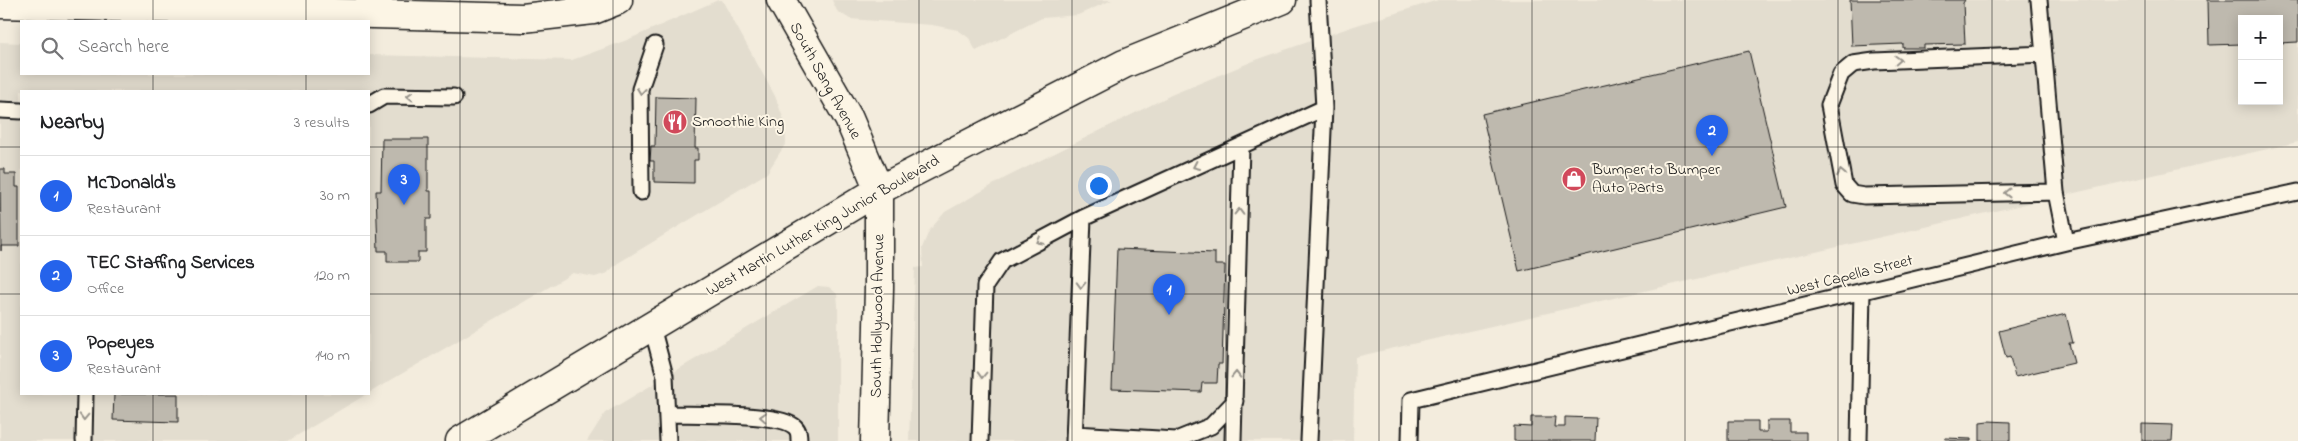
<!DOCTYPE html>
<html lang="en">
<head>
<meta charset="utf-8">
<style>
  body { margin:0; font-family:"Indie Flower",sans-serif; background:#f6f6f6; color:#202124 }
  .controls { position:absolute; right:15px; top:15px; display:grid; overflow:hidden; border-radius:0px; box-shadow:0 2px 12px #0003 }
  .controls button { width:45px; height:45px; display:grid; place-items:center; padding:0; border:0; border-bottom:1px solid #e0e0e0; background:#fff; color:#202124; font:25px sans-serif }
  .you { position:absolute; left:1098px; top:185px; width:18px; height:18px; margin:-12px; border:4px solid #fff; border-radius:50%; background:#1a73e8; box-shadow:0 0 0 8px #1a73e833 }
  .badge { display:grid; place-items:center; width:32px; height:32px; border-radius:50%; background:#2563eb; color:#fff; font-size:16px; font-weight:700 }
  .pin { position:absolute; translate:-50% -41px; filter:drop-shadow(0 1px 2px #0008) }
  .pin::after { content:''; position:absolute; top:26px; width:18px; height:15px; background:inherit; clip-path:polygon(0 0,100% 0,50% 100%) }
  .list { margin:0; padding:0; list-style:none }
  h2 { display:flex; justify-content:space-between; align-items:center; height:65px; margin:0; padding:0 20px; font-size:21px }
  h2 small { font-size:16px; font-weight:400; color:#757577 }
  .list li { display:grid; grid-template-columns:32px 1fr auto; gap:15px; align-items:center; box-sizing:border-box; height:80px; padding:0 20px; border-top:1px solid #e0e0e0 }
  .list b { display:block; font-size:19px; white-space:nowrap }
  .list p { margin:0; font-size:16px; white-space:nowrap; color:#757577 }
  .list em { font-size:16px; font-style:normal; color:#757577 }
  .icon { flex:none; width:28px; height:28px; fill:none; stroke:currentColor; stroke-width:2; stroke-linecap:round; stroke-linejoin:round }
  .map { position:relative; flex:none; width:2298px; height:441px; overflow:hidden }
  .search { position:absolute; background:#fff; box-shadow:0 2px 12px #0003; left:20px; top:20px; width:350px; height:55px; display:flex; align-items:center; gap:12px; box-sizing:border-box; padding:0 18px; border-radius:0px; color:#757577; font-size:19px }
  .panel { position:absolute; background:#fff; box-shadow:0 2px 12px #0003; left:20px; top:90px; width:350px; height:305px; border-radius:0px }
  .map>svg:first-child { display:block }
  .built { fill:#e3ddcf; fill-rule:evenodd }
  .building { fill:#beb9ae; stroke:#1c1c1c }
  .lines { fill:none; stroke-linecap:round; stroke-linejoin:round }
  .service-casing { stroke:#1c1c1c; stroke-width:19 }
  .minor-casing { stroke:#1c1c1c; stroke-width:31 }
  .tertiary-casing { stroke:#1c1c1c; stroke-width:31 }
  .primary-casing { stroke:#1c1c1c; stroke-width:31 }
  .service { stroke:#fcf5e5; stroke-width:15 }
  .minor { stroke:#fcf5e5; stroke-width:28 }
  .tertiary { stroke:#fcf5e5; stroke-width:28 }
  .primary { stroke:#fcf5e5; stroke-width:28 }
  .oneway { stroke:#97938b }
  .grid { fill:none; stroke:#1c1c1c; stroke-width:1; stroke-opacity:0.55 }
  .labels { text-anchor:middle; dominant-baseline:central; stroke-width:4; stroke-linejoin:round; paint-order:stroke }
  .street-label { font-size:16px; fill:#1c1c1c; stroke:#fcf5e5 }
  .poi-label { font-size:16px; fill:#1c1c1c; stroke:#fcf5e5; text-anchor:start }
</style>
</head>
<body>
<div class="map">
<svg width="2298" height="441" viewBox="0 0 2298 441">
  <rect width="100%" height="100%" fill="#f3ecdd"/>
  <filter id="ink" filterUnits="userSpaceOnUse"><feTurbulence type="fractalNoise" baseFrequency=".02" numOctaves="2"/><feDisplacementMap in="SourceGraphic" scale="10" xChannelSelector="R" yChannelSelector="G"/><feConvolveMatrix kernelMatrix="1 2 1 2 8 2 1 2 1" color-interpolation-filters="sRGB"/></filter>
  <g filter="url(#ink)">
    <path class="built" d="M718 0H722L775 96 785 123 786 143 767 173 618 263 607 273 595 277 573 273 369 393V91H21V394H367L288 441H0V42L21 43V74H369V55L572 60 627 40Z
      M832 0H1112L1078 15 1042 18 976 51 969 38 958 30 932 25 850 19 837 11Z
      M1438 0H2298V142L1355 357 1353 441H909L915 268 923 267 922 248 929 231 945 212 1005 178 1171 95 1256 60 1354 26ZM2242 19H2279V101H2242Z
      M818 286 829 287 837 294 838 305V441H587L605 413Z"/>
    <path class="building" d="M1850 0H1965L1963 3 1965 44 1924 45V48H1903V44L1852 46Z
      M2208 0H2298V42L2279 43V19H2242V44L2209 45Z
      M1749 51 1786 207 1519 271 1482 114Z
      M656 97 696 98 695 148H698V160H694V183L654 182V161H650L651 146H655Z
      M382 139H428V191H431V219H426V252H418V262H387V251H378L376 191H381Z
      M0 169H5V174H16V187H19V246H1V251Z
      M1117 249 1215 253V265H1225L1222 364H1218L1217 383H1202L1201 392 1112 389Z
      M2066 314 2073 343H2069L2074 363 2015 377 2010 357 2006 358 1999 331Z
      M114 394H178V422L113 420Z
      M1531 417H1555L1554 427H1565V417L1596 418 1595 441H1514V426L1531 427Z
      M1728 421H1758V432H1767V421H1790V432H1806V441H1728Z
      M1988 421 2010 422V441H1980V422Z
      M2142 424 2173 425 2172 441H2142Z
      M1946 438 1971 439V441H1945Z"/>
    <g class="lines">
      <defs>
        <path id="service" d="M2039 0 2056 192 2066 242
          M2044 54 1874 61 1853 64 1841 74 1829 105 1844 185 1852 194 1864 196 2056 192
          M369 105 384 96 454 97
          M0 110 21 111
          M641 192 640 89 655 45
          M652 327 665 376 668 441
          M668 414C692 415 780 412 795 427 799 431 799 435 799 441
          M1075 434 1176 440 1211 426 1235 401
          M84 441 85 394
          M980 441 985 286 1002 261 1083 218 1324 108
          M1074 441 1083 218
          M1233 441 1241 146
          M1309 441 1324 108 1318 0
          M1410 441 1411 400 2066 242 2298 192
          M1859 441 1862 291"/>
        <path id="minor" d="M0 4 523 18 593 10 618 0
          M875 441 879 288V190"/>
        <path id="tertiary" d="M781 0 849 119 879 190"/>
        <path id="primary" d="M460 441 879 190 1124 64 1282 0"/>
      </defs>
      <use href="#service" class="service-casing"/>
      <use href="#minor" class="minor-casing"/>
      <use href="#tertiary" class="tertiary-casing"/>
      <use href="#primary" class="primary-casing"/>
      <use href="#service" class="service"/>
      <use href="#minor" class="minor"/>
      <use href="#tertiary" class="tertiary"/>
      <use href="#primary" class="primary"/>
    </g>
    <defs><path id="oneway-chevron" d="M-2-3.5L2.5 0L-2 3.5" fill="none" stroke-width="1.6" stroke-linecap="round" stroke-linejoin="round" transform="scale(1.25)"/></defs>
    <g class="oneway">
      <use href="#oneway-chevron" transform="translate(1898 60) rotate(-3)"/>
      <use href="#oneway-chevron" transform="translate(641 91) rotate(97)"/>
      <use href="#oneway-chevron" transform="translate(410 96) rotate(-178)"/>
      <use href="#oneway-chevron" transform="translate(1196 166) rotate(155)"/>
      <use href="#oneway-chevron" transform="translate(1841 173) rotate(-101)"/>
      <use href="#oneway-chevron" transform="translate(2007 193) rotate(179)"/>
      <use href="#oneway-chevron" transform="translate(1239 212) rotate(-89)"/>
      <use href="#oneway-chevron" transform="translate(1040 241) rotate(152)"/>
      <use href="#oneway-chevron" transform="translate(1081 285) rotate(92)"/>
      <use href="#oneway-chevron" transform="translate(982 375) rotate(92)"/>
      <use href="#oneway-chevron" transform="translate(1236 375) rotate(-89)"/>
      <use href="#oneway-chevron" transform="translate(84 417) rotate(92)"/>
      <use href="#oneway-chevron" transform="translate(763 417) rotate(-177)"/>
    </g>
  </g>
  <path class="grid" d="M153 0V21M306 0V21M460 0V441M613 0V441M766 0V441M919 0V441M1072 0V441M1226 0V441M1379 0V441M1532 0V441M1685 0V441M1838 0V441M1992 0V441M2145 0V441M153 74V91M306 74V91M0 147H21M369 147H2298M0 294H21M369 294H2298M153 394V441M306 394V441"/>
  <defs>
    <symbol id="restaurant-disc" viewBox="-11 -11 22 22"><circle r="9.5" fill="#d1495b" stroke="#fcf5e5"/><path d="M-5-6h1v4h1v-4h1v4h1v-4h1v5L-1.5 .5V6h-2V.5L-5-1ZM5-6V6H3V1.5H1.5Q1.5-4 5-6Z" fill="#fff"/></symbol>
    <symbol id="shop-disc" viewBox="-11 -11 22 22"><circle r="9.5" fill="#d1495b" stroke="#fcf5e5"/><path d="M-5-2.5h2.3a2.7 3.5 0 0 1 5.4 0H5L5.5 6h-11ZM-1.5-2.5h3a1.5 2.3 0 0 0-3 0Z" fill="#fff"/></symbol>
  </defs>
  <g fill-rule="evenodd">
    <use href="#restaurant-disc" x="661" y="108" width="28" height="28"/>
    <use href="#shop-disc" x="1560" y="165" width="28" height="28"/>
  </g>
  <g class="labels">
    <g class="street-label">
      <text transform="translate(825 81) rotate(61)">South Sang Avenue</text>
      <text transform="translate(823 226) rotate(-30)">West Martin Luther King Junior Boulevard</text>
      <text transform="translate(1850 276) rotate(-14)">West Capella Street</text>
      <text transform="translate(878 316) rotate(-89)">South Hollywood Avenue</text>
    </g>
    <g class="poi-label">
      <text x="692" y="122">Smoothie King</text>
      <text x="1592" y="170">Bumper to Bumper<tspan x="1592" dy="18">Auto Parts</tspan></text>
    </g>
  </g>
</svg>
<div class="controls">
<button>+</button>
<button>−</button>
</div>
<div class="you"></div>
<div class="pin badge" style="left:1169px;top:315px">1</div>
<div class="pin badge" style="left:1712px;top:156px">2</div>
<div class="pin badge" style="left:404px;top:205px">3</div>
<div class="search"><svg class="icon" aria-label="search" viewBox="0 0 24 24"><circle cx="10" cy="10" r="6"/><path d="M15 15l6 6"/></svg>Search here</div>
<section class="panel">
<h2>Nearby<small>3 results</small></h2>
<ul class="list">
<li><span class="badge">1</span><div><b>McDonald's</b><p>Restaurant</p></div><em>30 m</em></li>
<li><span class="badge">2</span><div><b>TEC Staffing Services</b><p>Office</p></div><em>120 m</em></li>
<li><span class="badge">3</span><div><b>Popeyes</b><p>Restaurant</p></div><em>140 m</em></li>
</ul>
</section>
</div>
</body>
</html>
